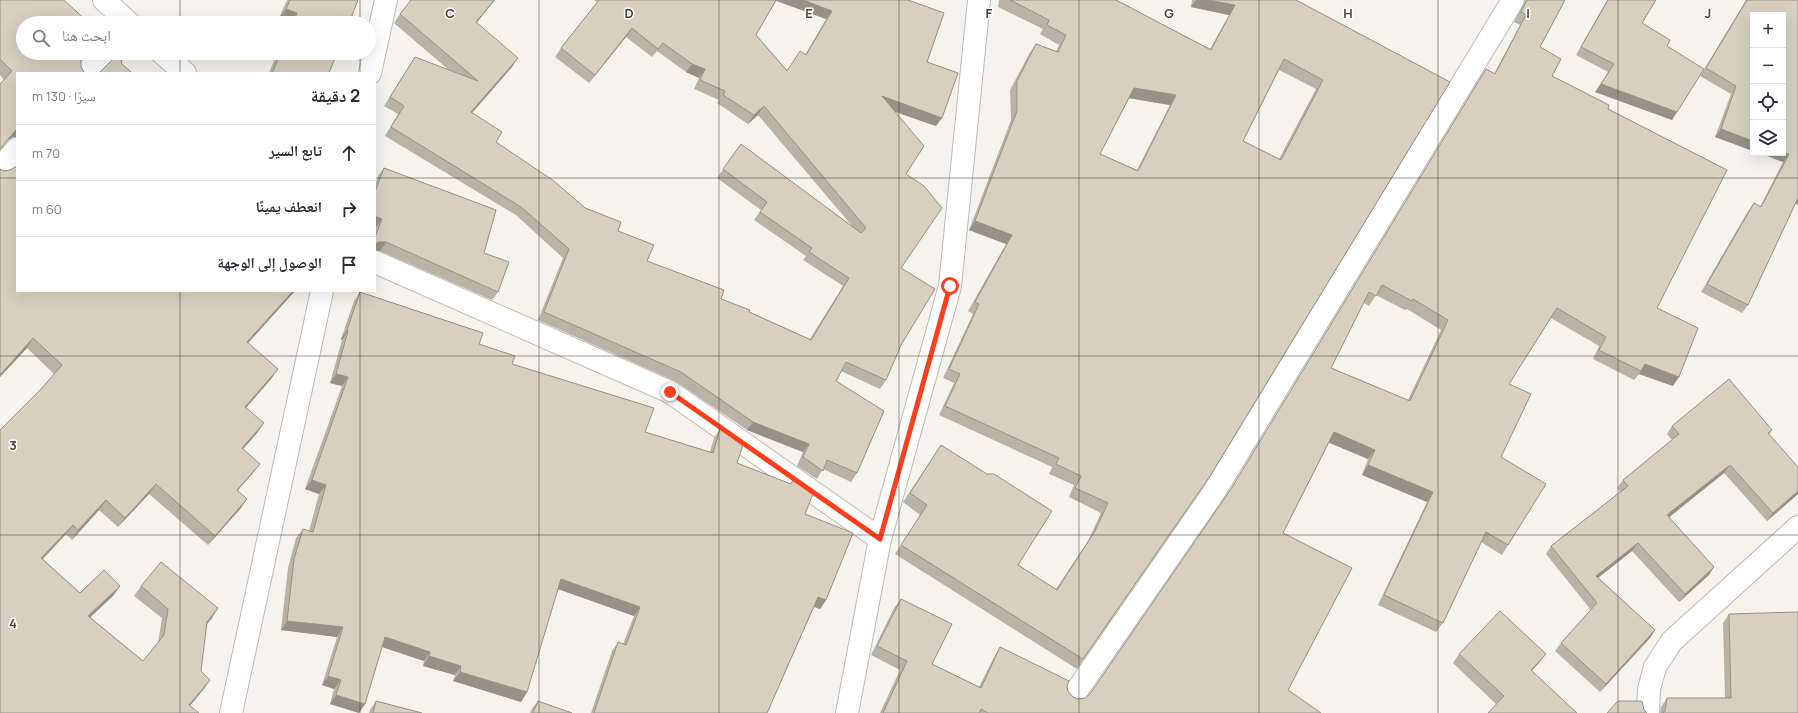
<!DOCTYPE html>
<html lang="ar">
<head>
<meta charset="utf-8">
<style>
  body { margin:0; font-family:Manrope,"Noto Naskh Arabic",sans-serif; background:#f7f7f7; color:#2b2b33; direction:rtl }
  .controls { position:absolute; right:12px; top:12px; display:grid; overflow:hidden; border-radius:0px; box-shadow:0 4px 16px #0002 }
  .controls button { width:36px; height:36px; display:grid; place-items:center; padding:0; border:0; border-bottom:1px solid #e1e1e2; background:#fff; color:#2b2b33; font:20px sans-serif }
  .stop { position:absolute; width:12px; height:12px; margin:-9px; border:3px solid #fc3f1d; border-radius:50%; background:#fff }
  .stop.end { background:#fc3f1d; border-color:#fff; box-shadow:0 1px 4px #0008 }
  .list { margin:0; padding:0; list-style:none }
  h2 { display:flex; justify-content:space-between; align-items:center; height:52px; margin:0; padding:0 16px; font-size:17px }
  h2 small { font-size:13px; font-weight:400; color:#7c7c81 }
  .list li { display:grid; grid-template-columns:26px 1fr auto; gap:12px; align-items:center; box-sizing:border-box; height:56px; padding:0 16px; border-top:1px solid #e1e1e2 }
  .list b { display:block; font-size:15px; white-space:nowrap }
  .list em { font-size:13px; font-style:normal; color:#7c7c81 }
  .icon { flex:none; width:22px; height:22px; fill:none; stroke:currentColor; stroke-width:2; stroke-linecap:round; stroke-linejoin:round }
  .map { position:relative; flex:none; width:1798px; height:713px; overflow:hidden; direction:ltr }
  .search { position:absolute; background:#fff; box-shadow:0 4px 16px #0002; left:16px; top:16px; width:360px; height:44px; display:flex; align-items:center; gap:10px; box-sizing:border-box; padding:0 14px; border-radius:22px; color:#7c7c81; font-size:15px }
  .panel { position:absolute; background:#fff; box-shadow:0 4px 16px #0002; left:16px; top:72px; width:360px; height:220px; border-radius:0px; direction:rtl }
  .map>svg:first-child { display:block }
  .lines { fill:none; stroke-linecap:round; stroke-linejoin:round }
  .minor-casing { stroke:#c2bbae; stroke-width:24 }
  .tertiary-casing { stroke:#c2bbae; stroke-width:24 }
  .minor { stroke:#fff; stroke-width:22 }
  .tertiary { stroke:#fff; stroke-width:22 }
  .wall { fill:#bab2a6; fill-rule:evenodd }
  .shaded-wall { fill:#979187 }
  .building { fill:#d8cfc1; stroke:#979187; fill-rule:evenodd }
  .route { stroke:#fc3f1d; stroke-width:5 }
  .grid { fill:none; stroke:#4b4439; stroke-width:1; stroke-opacity:0.55 }
  .grid-label { font-size:13px; text-anchor:middle; font-weight:bold; fill:#4b4439; stroke:#fff; stroke-width:3; stroke-linejoin:round; paint-order:stroke }
</style>
</head>
<body>
<div class="map">
<svg width="1798" height="713" viewBox="0 0 1798 713">
  <rect width="100%" height="100%" fill="#f6f3ec"/>
  <g class="lines">
    <defs>
      <path id="minor" d="M104 0 129 23
        M162 53 185 73
        M86 73 104 53
        M0 168 17 149
        M375 262 670 392 880 539
        M1073 696 1214 492 1513 0
        M847 713 880 539 950 286 979 0
        M1648 713 1649 689 1655 667 1672 641 1798 527"/>
      <path id="tertiary" d="M370 73 386 0
        M231 713 322 291"/>
    </defs>
    <use href="#minor" class="minor-casing"/>
    <use href="#tertiary" class="tertiary-casing"/>
    <use href="#minor" class="minor"/>
    <use href="#tertiary" class="tertiary"/>
  </g>
  <path class="wall" d="M0 0 87 53 13 137 8 140 4 80 0 75Z
    M287 0H358L349 23H286L278 20Z
    M594 0H908L927 62 936 126 895 112 906 174 901 268V345L886 380 880 389 841 371 836 381 857 473 851 482 823 469 817 479 797 466 803 452 747 430 675 381 538 320 563 258 516 215 385 136 398 114 384 106 415 57 450 71 394 23 400 14 476 23 512 67 472 113 496 142 585 208 618 231 647 261 721 299 810 339 843 286 803 260 806 256 754 220 761 210 717 178 741 144 852 226 758 115 748 124 717 103 719 100 694 89 699 78 686 72 657 51 652 57 626 37 589 83 555 57 561 48 597 2ZM776 1 826 19 805 55 787 70 756 35Z
    M999 0H1116L1210 49 1229 15 1191 7 1192 0H1296L1450 82 1210 476 1077 669 895 554 920 515 903 502 941 445 1018 565 1056 589 1088 541 1101 513 1069 497 1074 485 1049 474 1052 467 939 415 954 383 943 378 973 314 968 311 1006 244 969 230 1011 120 1010 90 1029 54 1036 44 1056 52 1059 45 1040 34 1043 29 998 7ZM1279 70 1316 89 1279 159 1243 141ZM1129 98 1170 105 1137 170 1100 154Z
    M1525 0H1565L1540 47 1552 76 1608 109 1657 308 1673 386 1639 374 1634 380 1593 359 1599 346 1551 318 1509 384 1501 457 1508 545 1502 555 1481 542 1443 623 1436 632 1378 605 1427 502 1362 475 1368 459 1329 442 1283 533 1288 690 1321 713H880L900 670 871 655 894 608 901 599 932 664 979 687 994 657 1000 647 1067 686 1068 691 1073 697 1078 699 1085 698 1090 694 1225 499 1480 79 1486 69 1494 74 1520 25 1514 22ZM1376 295 1405 310 1407 309 1441 330 1408 400 1331 368 1364 303 1369 306Z
    M1607 0H1656L1642 23 1667 46 1677 112 1672 120 1595 92 1608 72 1576 55Z
    M1746 0H1798L1795 204 1748 305 1742 313 1701 292 1748 211 1754 203 1760 207 1783 162 1753 15V151L1715 137 1731 94 1700 76Z
    M277 53H337L329 73H269Z
    M384 168 484 253 498 292 492 300 380 251 375 250V230L376 227 375 226V185L378 176Z
    M0 169 295 291 248 343 271 379 246 408 264 423 257 433 243 449 253 473 238 490 241 508 208 545 149 494 118 527 99 510 72 540 66 534 43 559 80 593 120 586 113 596 90 617 143 661 158 643 162 618 134 596 141 586 212 618 207 624 201 671 204 689 0 713 42 388 54 374 27 348 0 377Z
    M360 292 479 344 512 364 645 432 710 452 714 438 720 429 737 463 790 484 793 480 805 514 826 600 820 609 814 607 767 713H591L612 651 618 642 623 644 634 616 558 589 527 692 521 702 453 681 455 675 423 666 424 661 382 647 365 704 359 713 330 704 334 689 322 685 337 637 281 630 288 568 296 538 303 529 309 531 319 494 305 489 342 386 330 383 342 340 341 339 354 301Z
    M1672 426 1772 430 1769 435 1798 494 1767 521 1724 473 1669 517 1709 575 1679 602 1632 551 1598 578 1655 630 1650 638 1600 692 1555 651 1561 643 1591 610 1546 554 1551 546 1620 492 1617 488 1623 480 1672 440 1667 434Z
    M1729 614 1798 713H1660L1661 707 1667 698H1725L1723 623Z
    M1459 654 1539 663 1496 704 1453 663Z
    M376 701 422 713H369L370 710Z
    M538 701 572 713H530L531 710Z"/>
  <path class="shaded-wall" d="M494 0H495L470 31 476 22Z
    M775 0H803L832 11 826 19Z
    M1196 0H1208L1235 5 1229 15 1191 7Z
    M286 9 297 13 290 23H286L278 20Z
    M632 28 626 37 589 83 595 75Z
    M85 53H87L77 65Z
    M518 58 512 67 465 121 471 112Z
    M692 64 705 69 699 78 686 72Z
    M1601 84 1677 112 1672 120 1595 92Z
    M1134 88 1176 95 1170 105 1128 98Z
    M882 96 942 118 936 126 876 105Z
    M764 106 758 115 748 124 754 115Z
    M17 129V137H13L8 140 0 150V149L15 131Z
    M1721 129 1753 141V151L1715 137Z
    M1783 152 1789 154 1783 162 1759 153H1783Z
    M1798 197V205L1794 203Z
    M375 216 382 219 376 227 375 226Z
    M975 221 1012 235 1006 244 969 230Z
    M379 242H386L380 251 375 250V244Z
    M293 291H295L240 352 247 342Z
    M347 330 348 331 342 340 341 339Z
    M33 338 27 348 0 377V375Z
    M1645 364 1679 377 1673 386 1639 374Z
    M278 369 271 379 238 417 245 407Z
    M336 374 348 377 342 386 330 383Z
    M753 422 809 444 803 452 747 430Z
    M264 423 257 433 235 458 242 448Z
    M1334 432 1375 450 1368 459 1327 442Z
    M260 464 253 473 230 499 237 490Z
    M1368 465 1433 492 1427 502 1362 475Z
    M1730 465 1724 473 1662 523 1667 515Z
    M312 480 326 485 319 494 305 489Z
    M156 484 149 494 118 527 125 518Z
    M1798 491V494L1767 521 1773 513Z
    M247 499 241 508 208 545 215 536Z
    M106 500 99 510 72 540 78 530Z
    M73 525 66 534 35 567 41 558Z
    M1638 543 1632 551 1590 584 1596 576Z
    M1714 567 1709 575 1679 602 1685 594Z
    M561 579 640 607 634 616 555 588Z
    M120 586 113 596 82 625 88 616Z
    M818 597 826 600 820 609 812 606Z
    M218 608 212 618 200 632 207 622Z
    M287 621 343 627 337 637 281 630Z
    M1655 630 1650 638 1600 692 1606 684Z
    M385 637 430 652 424 661 379 646Z
    M1546 654 1539 663 1524 679 1531 670Z
    M429 656 461 666 455 675 423 666Z
    M460 672 527 692 521 702 453 681Z
    M328 676 341 680 334 689 322 685Z
    M210 680 204 689 184 713 189 705Z
    M336 695 365 704 359 713 330 704Z"/>
  <path class="building" d="M0 0H64L89 23H23V53H85L81 60V67L84 72 85 73H17V129L15 131 0 149V84L12 71 0 59Z
    M290 0H358L349 23H293L297 13 286 9Z
    M411 0H494L476 22 518 58 471 112 502 132 496 142 554 181 585 208 621 222 618 231 654 245 647 261 724 290 721 299 750 310 749 312 811 340 849 278 809 252 812 248 760 212 767 202 723 169 741 144 861 233 866 228 764 106 754 115 723 95 725 91 700 80 705 69 692 64 663 43 658 49 632 28 595 75 561 48 599 0H776L756 35 787 71 800 51 806 55 832 11 803 0H908L944 13 927 62 958 73 942 118 882 96 924 146 906 174 924 186 942 208 901 268 935 289 901 345 886 380 846 362 836 381 884 411 857 473 827 460 823 471 803 457 809 444 753 422 681 372 544 312 569 249 521 207 391 127 404 106 390 97 415 57 478 81 400 14Z
    M1010 0H1116L1211 50 1235 5 1208 0H1296L1450 82 1210 476 1083 659 901 545 927 505 910 493 941 445 987 474H994L1052 511 1018 565 1057 590 1095 531 1108 503 1075 488 1081 476 1056 464 1059 458 945 406 960 374 949 369 979 304 975 302 1012 235 975 221 1017 111V81L1036 44 1058 52 1066 35 1047 25 1049 20ZM1284 59 1323 80 1281 160 1243 141ZM1134 88 1176 95 1138 171 1100 154Z
    M1527 0H1565L1540 47 1561 59 1552 76 1609 105 1608 109 1727 170 1657 308 1698 328 1679 377 1645 364 1641 371 1599 350 1606 337 1557 308 1509 384 1531 394 1501 457 1546 484 1508 545 1486 532 1443 623 1384 595 1433 492 1368 465 1375 450 1334 432 1283 533 1352 568 1288 690 1321 713H988L981 709 979 713H883L907 661 877 646 901 599 952 624 932 664 981 688 1000 647 1069 681 1067 686 1068 691 1073 697 1078 699 1085 698 1090 694 1231 489 1486 69 1495 74 1526 15 1521 12ZM1382 285 1412 301 1413 299 1448 320 1410 401 1331 368 1369 292 1376 296Z
    M1608 0H1656L1642 23 1670 40 1667 46 1704 69 1677 112 1601 84 1614 64 1581 47Z
    M1747 0H1798V198L1748 305 1707 284 1754 203 1761 207 1789 154 1783 152V15H1753V141L1721 129 1736 86 1706 68Z
    M119 53 122 55 120 58 122 60 121 63 132 73H99Z
    M281 53H337L329 73H272Z
    M17 166V291H293L247 342 278 369 245 407 264 423 242 448 260 464 237 490 247 499 215 536 156 484 125 518 106 500 78 530 73 525 41 558 80 593 104 570 120 586 88 616 143 661 164 635 168 609 141 586 161 562 218 608 207 622 201 671 210 680 189 705 199 713H0V430L42 388 62 365 33 338 0 375V169L4 171 10 170Z
    M384 168 496 210 484 253 509 262 498 292 386 242H379L375 244V237L382 219 375 216V192Z
    M360 292 483 333 479 344 515 356 512 364 654 408 645 432 713 453 720 429 743 445 737 463 791 484 793 480 813 494 805 514 853 533 826 600 818 597 767 713H594L618 642 626 645 640 607 561 579 527 692 460 672 461 666 429 656 430 652 385 637 365 704 336 695 341 680 328 676 343 627 287 621 294 559 303 529 313 532 326 485 312 480 348 377 336 374 348 331 347 330Z
    M1729 379 1772 430 1768 433 1798 467V491L1773 513 1730 465 1667 515 1714 567 1685 594 1638 543 1596 576 1655 630 1606 684 1561 643 1597 603 1551 546 1628 486 1623 480 1679 434 1672 426Z
    M1500 611 1546 654 1531 670 1577 713H1488L1504 696 1459 654Z
    M1798 612V713H1662L1665 711 1667 698H1731L1729 614Z
    M376 701 422 713H373Z
    M538 701 572 713H533Z
    M1618 701H1642L1644 710 1647 713H1607Z"/>
  <g class="lines">
    <path class="route" d="M670 392 880 539 950 286"/>
  </g>
  <path class="grid" d="M180 0V23M360 0V23M539 0V713M719 0V713M899 0V713M1079 0V713M1259 0V713M1438 0V713M1618 0V713M180 53V73M360 53V73M0 178H17M375 178H1798M180 291V713M360 291V713M0 356H1798M0 535H1798"/>
  <g class="grid-label">
    <text x="450" y="18">C</text>
    <text x="629" y="18">D</text>
    <text x="809" y="18">E</text>
    <text x="989" y="18">F</text>
    <text x="1169" y="18">G</text>
    <text x="1348" y="18">H</text>
    <text x="1528" y="18">I</text>
    <text x="1708" y="18">J</text>
    <text x="13" y="450">3</text>
    <text x="13" y="628">4</text>
  </g>
</svg>
<div class="controls">
<button>+</button>
<button>−</button>
<button><svg class="icon" aria-label="locate" viewBox="0 0 24 24"><circle cx="12" cy="12" r="6"/><path d="M12 2v4M12 18v4M2 12h4M18 12h4"/></svg></button>
<button><svg class="icon" aria-label="layers" viewBox="0 0 24 24"><path d="M12 4l9 5-9 5-9-5zM3 14l9 5 9-5"/></svg></button>
</div>
<div class="stop" style="left:950px;top:286px"></div>
<div class="stop end" style="left:670px;top:392px"></div>
<div class="search"><svg class="icon" aria-label="search" viewBox="0 0 24 24"><circle cx="10" cy="10" r="6"/><path d="M15 15l6 6"/></svg>ابحث هنا</div>
<section class="panel">
<h2>2 دقيقة<small>سيرًا · 130 m</small></h2>
<ul class="list">
<li><svg class="icon" aria-label="ahead" viewBox="0 0 24 24"><path d="M12 20V5M6 11l6-6 6 6"/></svg><div><b>تابع السير</b></div><em>70 m</em></li>
<li><svg class="icon" aria-label="right" viewBox="0 0 24 24"><path d="M7 20v-9h11M14 6l5 5-5 5"/></svg><div><b>انعطف يمينًا</b></div><em>60 m</em></li>
<li><svg class="icon" aria-label="arrive" viewBox="0 0 24 24"><path d="M6 21V4h12l-3 4 3 4H6"/></svg><div><b>الوصول إلى الوجهة</b></div></li>
</ul>
</section>
</div>
</body>
</html>
